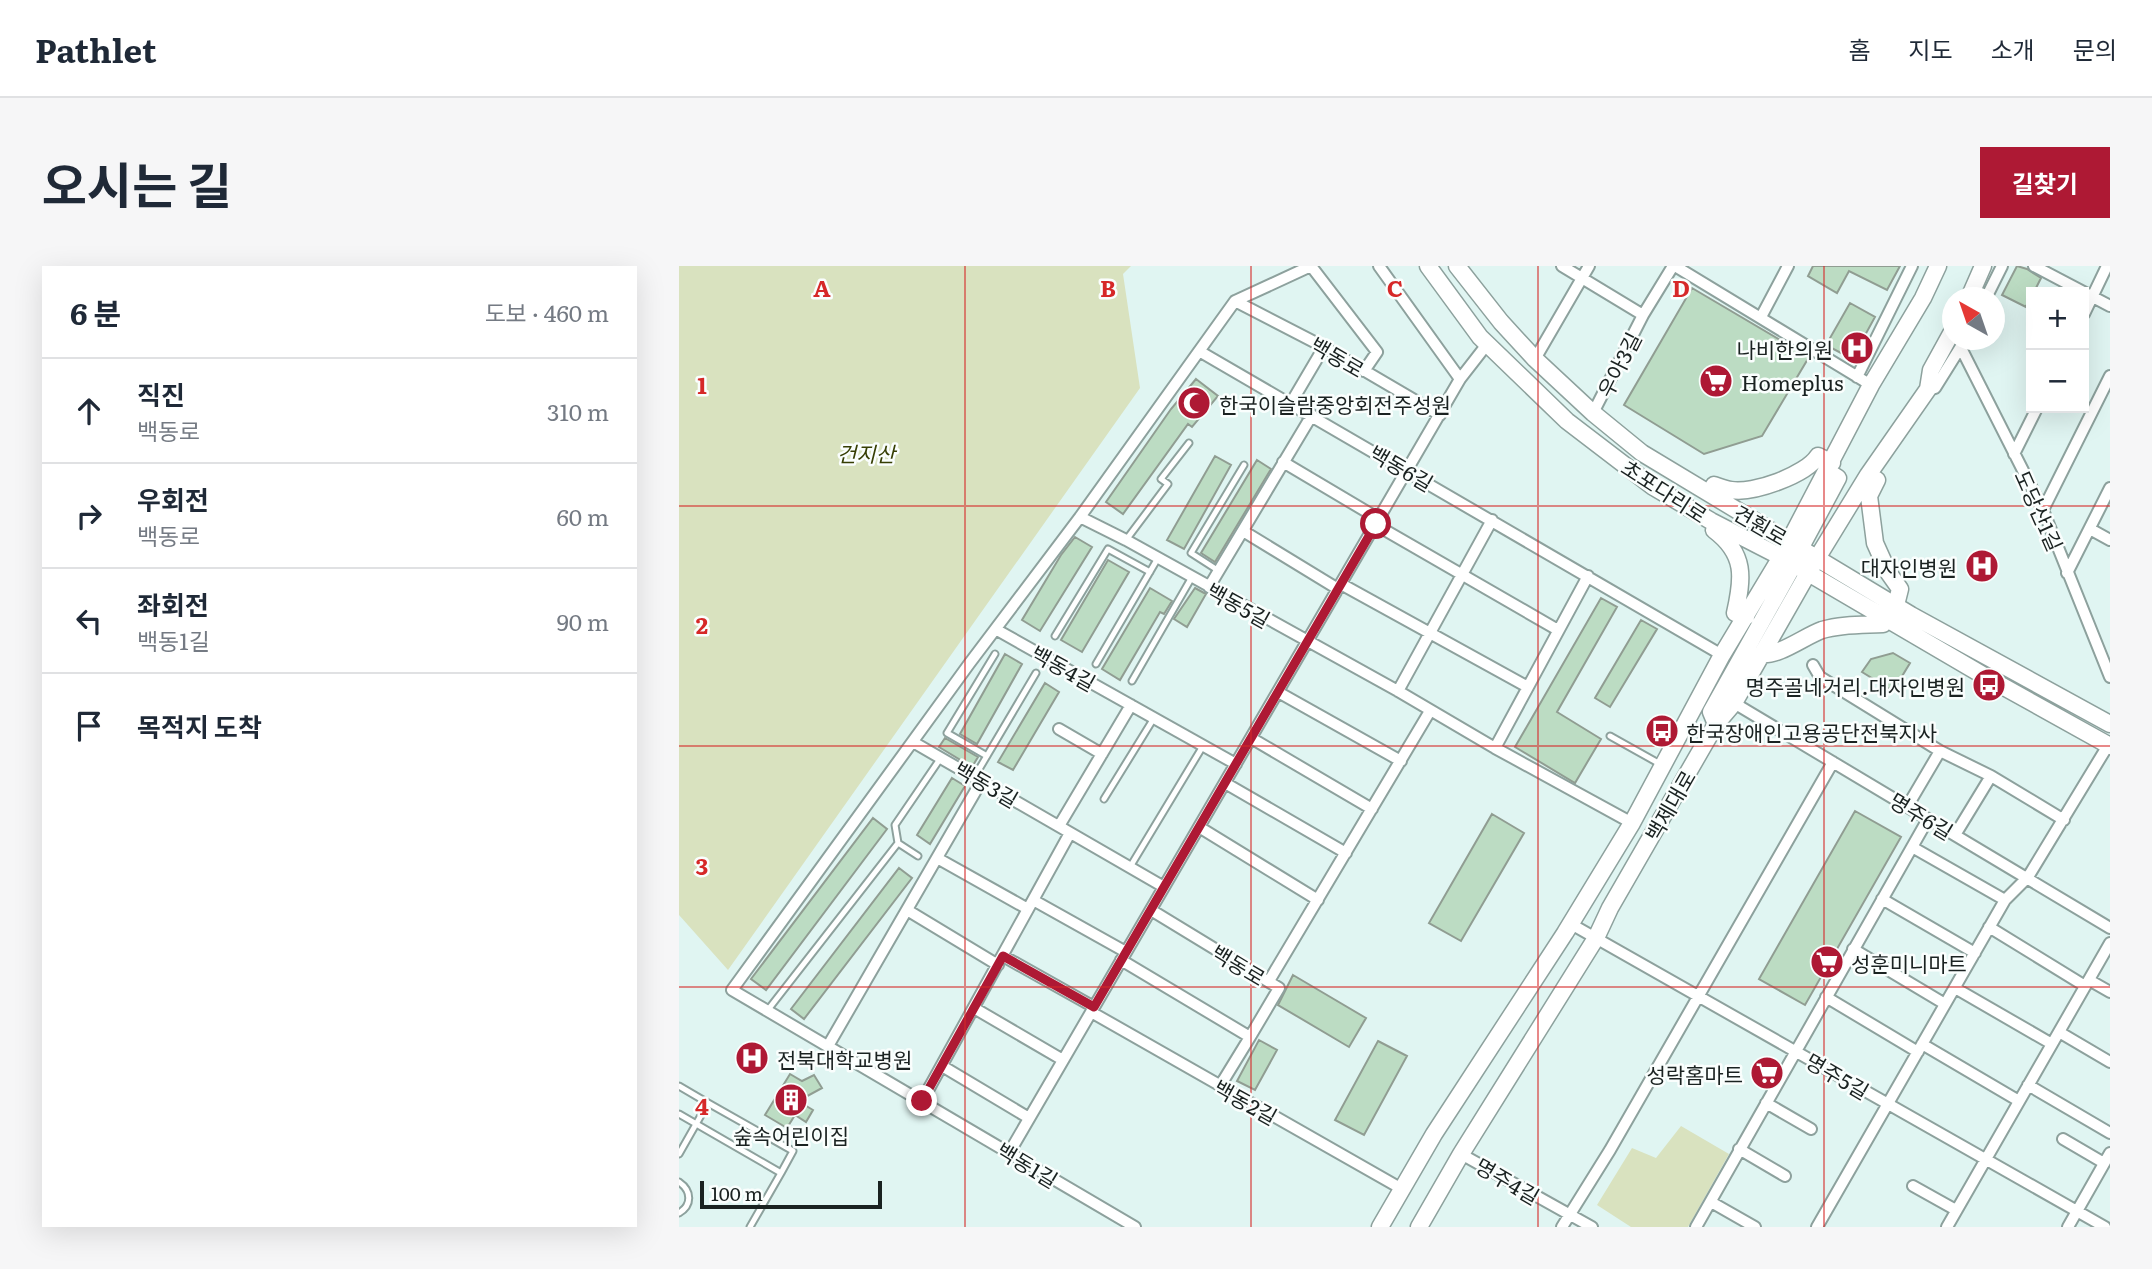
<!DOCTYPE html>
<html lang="ko">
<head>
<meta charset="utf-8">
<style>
  body { margin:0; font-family:Literata,"Noto Sans KR",serif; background:#f6f6f7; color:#1f2937 }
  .controls { position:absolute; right:21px; top:21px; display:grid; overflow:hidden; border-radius:0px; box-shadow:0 7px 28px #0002 }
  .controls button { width:63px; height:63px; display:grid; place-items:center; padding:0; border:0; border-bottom:2px solid #e0e1e3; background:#fff; color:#1f2937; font:35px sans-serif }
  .compass { position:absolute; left:1263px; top:21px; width:63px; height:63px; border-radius:50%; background:#fff; box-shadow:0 7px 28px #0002; rotate:320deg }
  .scale { position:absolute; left:21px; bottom:18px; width:182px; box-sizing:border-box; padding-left:7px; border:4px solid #1a2221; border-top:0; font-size:19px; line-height:24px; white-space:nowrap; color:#1a2221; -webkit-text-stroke:5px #fafefd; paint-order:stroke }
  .stop { position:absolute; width:21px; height:21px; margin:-16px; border:5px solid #ae1934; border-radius:50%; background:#fff }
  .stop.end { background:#ae1934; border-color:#fff; box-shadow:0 2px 7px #0008 }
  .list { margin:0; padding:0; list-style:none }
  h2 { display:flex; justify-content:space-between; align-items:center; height:91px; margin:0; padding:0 28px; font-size:30px }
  h2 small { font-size:23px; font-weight:400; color:#747a83 }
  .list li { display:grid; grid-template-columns:46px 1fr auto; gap:21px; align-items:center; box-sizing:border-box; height:105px; padding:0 28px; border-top:2px solid #e0e1e3 }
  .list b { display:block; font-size:26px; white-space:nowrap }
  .list p { margin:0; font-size:23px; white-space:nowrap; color:#747a83 }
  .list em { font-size:23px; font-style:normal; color:#747a83 }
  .icon { flex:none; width:38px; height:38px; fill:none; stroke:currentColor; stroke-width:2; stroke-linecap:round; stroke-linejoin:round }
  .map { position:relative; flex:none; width:1431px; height:961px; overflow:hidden; border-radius:0px }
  header { display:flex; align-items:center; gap:42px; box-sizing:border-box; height:98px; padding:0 35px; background:#fff; border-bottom:2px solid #e0e1e3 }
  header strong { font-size:33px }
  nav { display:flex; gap:38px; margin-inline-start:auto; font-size:24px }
  .intro { display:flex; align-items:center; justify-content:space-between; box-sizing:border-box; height:168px; padding:0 42px }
  h1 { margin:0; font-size:49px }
  .button { padding:18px 32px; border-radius:0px; background:#ae1934; color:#fff; font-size:24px; font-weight:700 }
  main { display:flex; gap:42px; padding:0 42px }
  aside { flex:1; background:#fff; border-radius:0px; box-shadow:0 7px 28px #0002 }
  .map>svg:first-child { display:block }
  .green { fill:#d9e2bf }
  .building { fill:#bcdcc3; stroke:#909d92; stroke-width:2 }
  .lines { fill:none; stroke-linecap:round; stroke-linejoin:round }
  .lane-casing { stroke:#8da19d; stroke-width:9 }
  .street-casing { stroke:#8da19d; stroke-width:14 }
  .secondary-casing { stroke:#8da19d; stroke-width:19 }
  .lane { stroke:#fff; stroke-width:5 }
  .street { stroke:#fff; stroke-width:10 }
  .secondary { stroke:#fff; stroke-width:16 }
  .route { stroke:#ae1934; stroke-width:9 }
  .grid { fill:none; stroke:#d62828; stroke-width:2; stroke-opacity:0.55 }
  .labels { text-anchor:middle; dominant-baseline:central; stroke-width:5; stroke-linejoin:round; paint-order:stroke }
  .poi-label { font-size:21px; fill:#1a2221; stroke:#fafefd; text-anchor:start }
  .street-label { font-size:21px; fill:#1a2221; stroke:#fafefd }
  .park-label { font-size:21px; font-style:italic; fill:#363e03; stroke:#fafefd }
  .grid-label { font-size:23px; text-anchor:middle; font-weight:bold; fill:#d62828; stroke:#fafefd; stroke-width:5; stroke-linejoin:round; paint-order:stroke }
</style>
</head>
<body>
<header>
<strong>Pathlet</strong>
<nav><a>홈</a><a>지도</a><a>소개</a><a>문의</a></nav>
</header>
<div class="intro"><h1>오시는 길</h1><a class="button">길찾기</a></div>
<main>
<aside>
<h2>6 분<small>도보 · 460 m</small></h2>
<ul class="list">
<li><svg class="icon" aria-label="ahead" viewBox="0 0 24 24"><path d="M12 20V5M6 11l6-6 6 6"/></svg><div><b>직진</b><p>백동로</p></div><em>310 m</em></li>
<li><svg class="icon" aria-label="right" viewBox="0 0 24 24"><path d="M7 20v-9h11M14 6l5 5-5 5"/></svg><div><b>우회전</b><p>백동로</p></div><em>60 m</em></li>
<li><svg class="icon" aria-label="left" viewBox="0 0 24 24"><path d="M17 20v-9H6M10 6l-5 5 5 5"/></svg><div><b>좌회전</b><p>백동1길</p></div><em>90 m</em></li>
<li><svg class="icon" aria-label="arrive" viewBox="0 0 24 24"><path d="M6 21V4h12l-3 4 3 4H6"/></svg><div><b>목적지 도착</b></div></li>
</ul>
</aside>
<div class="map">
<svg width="1431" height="961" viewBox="0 0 1431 961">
  <rect width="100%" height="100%" fill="#e0f5f2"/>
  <path class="green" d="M0 0H452L444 8 461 122 49 704 0 649Z
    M1002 860 1050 888 1009 961H952L918 939 953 882 977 892Z"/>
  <path class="building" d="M1134 0H1221L1208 24 1170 5 1158 27 1129 10Z
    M1338 0 1348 3 1362 12 1355 26H1352L1347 41 1323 29Z
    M1013 22 1130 91 1083 170 1025 188 945 139Z
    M1171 37 1196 51 1173 93 1147 79Z
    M517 113 539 130 513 161 509 158 444 248 427 236 492 143Z
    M536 190 552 199 505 283 488 274Z
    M578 194 592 203 536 296 522 287Z
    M396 271 413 281 361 365 343 354 382 289Z
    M429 294 450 306 403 386 382 374Z
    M471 322 493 335 485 348 481 346 441 414 423 403Z
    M516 322 527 328 508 361 495 353Z
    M922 332 938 341 878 446 922 473 896 517 836 481Z
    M962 354 978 363 931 441 916 432Z
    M1214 387 1231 397 1214 425 1183 406 1192 393Z
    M326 388 343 398 298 478 281 468Z
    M366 417 380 426 334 504 319 496Z
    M266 472 299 491 293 501 260 481Z
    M273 512 286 520 251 578 238 569Z
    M1176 545 1222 571 1126 739 1080 713Z
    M813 548 845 567 782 675 750 657Z
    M194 552 208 563 87 724 72 713Z
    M220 602 233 612 125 753 112 743Z
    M614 709 687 752 670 781 599 739Z
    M580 774 598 784 576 824 558 815Z
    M699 775 728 790 685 869 656 854Z
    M111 808 123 815 135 809 143 822 119 835 134 844 127 856 116 849 108 862 86 849Z"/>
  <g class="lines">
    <defs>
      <path id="lane" d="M447 274 489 218 482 213 510 177
        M540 305 512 287 565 199
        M376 370 429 283 471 306
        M417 398 479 292
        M453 415 513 311
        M931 470 981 498
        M308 490 268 467 316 388
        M296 510 357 407
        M425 533 475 452
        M219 577 239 590
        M451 601 524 480
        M88 745 219 577 216 559 261 493
        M0 820 29 837 0 888
        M29 837 114 885 102 907
        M0 848 102 907 71 961
        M0 916C13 925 13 939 0 947"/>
      <path id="street" d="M700 0 781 113
        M883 0 964 49
        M996 0 1192 119
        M1355 0 1431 40
        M1307 32 1323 0
        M556 35 645 81 761 149
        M1405 48 1428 0
        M1082 51 1109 0
        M1282 82 1364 244 1431 411
        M520 85 1043 389
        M856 93 910 0
        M1178 111 1233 0
        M1249 123 1256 122 1286 74
        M612 137 645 81
        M914 147 964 49 994 0
        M1335 188 1358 142
        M604 196 700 253
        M1364 244 1431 110
        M401 251 447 274 719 425 816 482 953 557
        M697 259 879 364
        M1411 263 1431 274
        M564 265 659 323
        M1388 307 1431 222
        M662 318 849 421
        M530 321 633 149
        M318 364 557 498
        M1134 399 1141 411 1261 485 1312 510 1385 554
        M719 425 813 254
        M599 426 722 495
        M1055 437 1431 662
        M380 463 423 488
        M572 472 693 543
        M234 476 485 621
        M816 482 909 310
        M546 517 667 587
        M1228 541 1261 485
        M380 560 452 439
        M520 561 639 634
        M1276 569 1312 510
        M1233 581 1326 634
        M258 592 349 643
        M1203 633 1296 687
        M354 634 447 686
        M228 644 319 699
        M472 644 600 722 571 771
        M892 658 1426 961
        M1310 661 1406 720
        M1174 683 1266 738
        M324 690 415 741
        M442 694 571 771 541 820
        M1410 714 1431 726
        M590 715 751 445
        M1276 722 1373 778
        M1147 731 1239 786
        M295 742 384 794
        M412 746 723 923
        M1380 766 1431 796
        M1243 778 1340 835
        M149 780 303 514
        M263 800 350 852
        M1349 819 1431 867
        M243 835 391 567
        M1087 837 1132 863
        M1384 873 1425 897
        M1060 883 1106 910
        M330 887 781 113 809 77
        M782 888 913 961
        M1234 920 1277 944
        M1032 936 1076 961
        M456 961 53 724 290 398 401 251 556 35 632 0 698 86 685 105
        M883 961 931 884 1154 496
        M1017 961 1249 553
        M1138 961 1326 634 1349 611 1431 476
        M1268 961 1431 677
        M1389 961 1431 887"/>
      <path id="secondary" d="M749 0 801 71 888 155 973 220 1032 255 1102 291 1307 411 1431 480
        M778 0 822 56 856 93 914 147 963 187 1232 349 1431 458
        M1290 32 1304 0
        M1189 209 1198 214 1190 230 1196 277 1209 306 1221 323 1217 339
        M1031 228 1035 219C1041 221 1046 223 1052 224 1074 228 1127 209 1139 190L1153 197
        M1035 264C1067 288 1064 312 1056 347L1067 351
        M1125 292 1122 281 1159 212 1148 205
        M1082 388C1099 391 1126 370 1143 364 1163 358 1184 359 1204 358L1207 352
        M1037 458 1032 446 1115 298 1114 290
        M701 961 755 868 886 667 953 557 1043 389 1102 291 1192 119 1244 32 1259 0
        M740 961 782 888 917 672 931 642 1037 458 1055 437 1129 307 1189 209 1249 123 1252 104 1274 64"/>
    </defs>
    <use href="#lane" class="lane-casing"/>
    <use href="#street" class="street-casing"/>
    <use href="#secondary" class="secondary-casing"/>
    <use href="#lane" class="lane"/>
    <use href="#street" class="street"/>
    <use href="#secondary" class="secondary"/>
  </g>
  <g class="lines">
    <path class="route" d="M243 835 324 690 415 741 697 258"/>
  </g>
  <path class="grid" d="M286 0V961M572 0V961M859 0V961M1145 0V961M0 240H1431M0 480H1431M0 721H1431"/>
  <defs>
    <symbol id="hospital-disc" viewBox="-11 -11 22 22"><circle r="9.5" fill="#ae1934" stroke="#fafefd"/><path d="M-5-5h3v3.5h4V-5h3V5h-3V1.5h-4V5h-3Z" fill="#fff"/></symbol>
    <symbol id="supermarket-disc" viewBox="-11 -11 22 22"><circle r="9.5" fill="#ae1934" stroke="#fafefd"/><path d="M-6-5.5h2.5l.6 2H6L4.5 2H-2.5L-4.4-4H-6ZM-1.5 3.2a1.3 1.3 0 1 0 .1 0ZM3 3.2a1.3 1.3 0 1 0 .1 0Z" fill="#fff"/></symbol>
    <symbol id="mosque-disc" viewBox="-11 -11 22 22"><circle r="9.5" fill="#ae1934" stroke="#fafefd"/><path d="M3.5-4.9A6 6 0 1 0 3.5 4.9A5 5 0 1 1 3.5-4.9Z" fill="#fff"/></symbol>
    <symbol id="bus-disc" viewBox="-11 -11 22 22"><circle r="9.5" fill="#ae1934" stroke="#fafefd"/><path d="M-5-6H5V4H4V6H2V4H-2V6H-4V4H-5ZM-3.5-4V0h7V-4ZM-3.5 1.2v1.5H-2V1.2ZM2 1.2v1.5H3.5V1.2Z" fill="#fff"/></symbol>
    <symbol id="building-disc" viewBox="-11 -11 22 22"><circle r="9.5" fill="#ae1934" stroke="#fafefd"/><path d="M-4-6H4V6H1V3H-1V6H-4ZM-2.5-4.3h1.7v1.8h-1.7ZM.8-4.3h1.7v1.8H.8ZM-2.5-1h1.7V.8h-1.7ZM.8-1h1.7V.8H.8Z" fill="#fff"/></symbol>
  </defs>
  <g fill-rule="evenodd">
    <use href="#hospital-disc" x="1159" y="63" width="38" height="38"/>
    <use href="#supermarket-disc" x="1018" y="96" width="38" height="38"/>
    <use href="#mosque-disc" x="496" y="118" width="38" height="38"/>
    <use href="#hospital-disc" x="1284" y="281" width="38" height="38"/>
    <use href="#bus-disc" x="1291" y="400" width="38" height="38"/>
    <use href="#bus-disc" x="964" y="446" width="38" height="38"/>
    <use href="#supermarket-disc" x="1129" y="677" width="38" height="38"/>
    <use href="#hospital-disc" x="54" y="773" width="38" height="38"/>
    <use href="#supermarket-disc" x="1069" y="788" width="38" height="38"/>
    <use href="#building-disc" x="93" y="815" width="38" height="38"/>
  </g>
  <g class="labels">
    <g class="poi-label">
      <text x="1154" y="82" text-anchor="end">나비한의원</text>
      <text x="1062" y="115">Homeplus</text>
      <text x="540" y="137">한국이슬람중앙회전주성원</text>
      <text x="1278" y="300" text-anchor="end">대자인병원</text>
      <text x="1286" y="419" text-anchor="end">명주골네거리.대자인병원</text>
      <text x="1007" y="465">한국장애인고용공단전북지사</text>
      <text x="1172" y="696">성훈미니마트</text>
      <text x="98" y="792">전북대학교병원</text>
      <text x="1064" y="807" text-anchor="end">성락홈마트</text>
      <text x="112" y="868" text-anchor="middle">숲속어린이집</text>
    </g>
    <g class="street-label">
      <text transform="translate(659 90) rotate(30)">백동로</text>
      <text transform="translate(939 98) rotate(-63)">우아3길</text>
      <text transform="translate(723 201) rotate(30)">백동6길</text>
      <text transform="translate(986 224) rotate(33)">초포다리로</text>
      <text transform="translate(1361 244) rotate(66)">도당산1길</text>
      <text transform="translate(1082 258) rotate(30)">견훤로</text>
      <text transform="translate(560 338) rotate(29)">백동5길</text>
      <text transform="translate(385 401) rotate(29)">백동4길</text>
      <text transform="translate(308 517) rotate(30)">백동3길</text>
      <text transform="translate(990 539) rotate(-60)">백제대로</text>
      <text transform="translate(1243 549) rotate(31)">명주6길</text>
      <text transform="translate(560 698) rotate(31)">백동로</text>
      <text transform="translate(1159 809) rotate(30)">명주5길</text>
      <text transform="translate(567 835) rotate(29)">백동2길</text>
      <text transform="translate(349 898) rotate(31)">백동1길</text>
      <text transform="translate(829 914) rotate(30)">명주4길</text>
    </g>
    <g class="park-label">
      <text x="187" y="186">건지산</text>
    </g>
  </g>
  <g class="grid-label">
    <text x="143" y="31">A</text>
    <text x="429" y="31">B</text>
    <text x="716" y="31">C</text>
    <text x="1002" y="31">D</text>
    <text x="23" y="128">1</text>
    <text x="23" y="368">2</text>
    <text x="23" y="609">3</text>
    <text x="23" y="849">4</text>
  </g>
</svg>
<div class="controls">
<button>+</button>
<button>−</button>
</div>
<svg class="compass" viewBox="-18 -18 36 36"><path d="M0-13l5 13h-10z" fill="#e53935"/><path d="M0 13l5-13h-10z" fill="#747a83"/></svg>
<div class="scale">100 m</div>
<div class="stop" style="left:697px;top:258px"></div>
<div class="stop end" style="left:243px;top:835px"></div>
</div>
</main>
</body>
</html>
